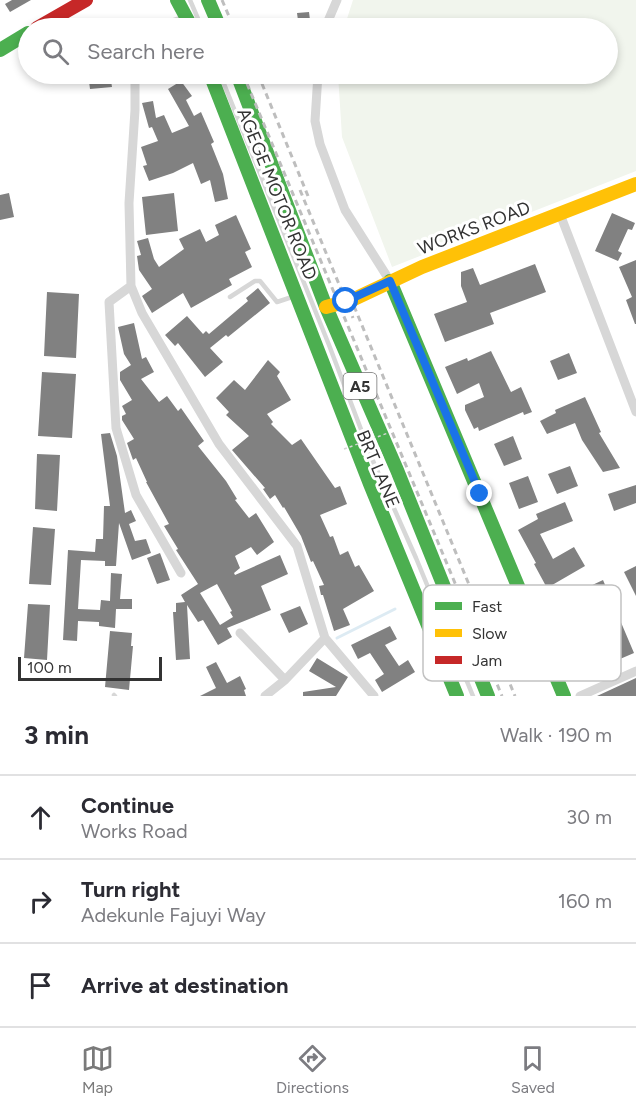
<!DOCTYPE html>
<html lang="en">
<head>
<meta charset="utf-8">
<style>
  body { margin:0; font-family:Figtree,sans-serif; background:#f2f2f3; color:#2b2b33 }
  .scale { position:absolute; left:18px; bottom:15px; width:144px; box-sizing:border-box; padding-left:6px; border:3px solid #333; border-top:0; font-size:16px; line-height:21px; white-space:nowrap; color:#333; -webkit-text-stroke:4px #fff; paint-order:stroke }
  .stop { position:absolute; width:18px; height:18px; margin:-14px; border:4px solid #1a73e8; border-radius:50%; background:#fff }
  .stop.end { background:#1a73e8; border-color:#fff; box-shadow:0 2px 6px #0008 }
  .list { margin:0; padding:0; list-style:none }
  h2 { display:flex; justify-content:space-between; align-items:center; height:78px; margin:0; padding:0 24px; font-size:26px }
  h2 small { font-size:20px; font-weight:400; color:#7c7c81 }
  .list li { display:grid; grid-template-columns:39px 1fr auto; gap:18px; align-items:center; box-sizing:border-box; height:84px; padding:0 24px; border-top:2px solid #e1e1e2 }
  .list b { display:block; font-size:22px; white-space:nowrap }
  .list p { margin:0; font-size:20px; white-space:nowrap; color:#7c7c81 }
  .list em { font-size:20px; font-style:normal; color:#7c7c81 }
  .icon { flex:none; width:33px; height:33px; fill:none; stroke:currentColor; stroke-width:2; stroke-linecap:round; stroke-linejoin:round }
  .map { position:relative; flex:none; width:636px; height:696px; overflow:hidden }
  .search { position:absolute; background:#fff; box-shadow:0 3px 9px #0003; left:18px; right:18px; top:18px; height:66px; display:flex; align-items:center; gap:15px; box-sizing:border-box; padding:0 21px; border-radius:33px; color:#7c7c81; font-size:22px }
  .sheet { height:330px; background:#fff }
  nav { display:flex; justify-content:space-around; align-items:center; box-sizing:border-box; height:84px; border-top:2px solid #e1e1e2; background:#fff; font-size:16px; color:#7c7c81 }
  nav a { display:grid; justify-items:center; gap:3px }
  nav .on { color:#7a7a7a }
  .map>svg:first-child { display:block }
  .green { fill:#f1f5ed }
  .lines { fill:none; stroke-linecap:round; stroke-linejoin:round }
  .stream { stroke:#ddebf3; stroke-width:3 }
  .building { fill:#818181; fill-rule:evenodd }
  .lane { stroke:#d7d7d7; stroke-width:4.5 }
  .street { stroke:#d7d7d7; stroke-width:9 }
  .fast { stroke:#4caf50; stroke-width:14 }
  .slow { stroke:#ffc107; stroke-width:14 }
  .jam { stroke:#c62828; stroke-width:14 }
  .rail { stroke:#bebebe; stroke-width:3; stroke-dasharray:6 4.5; stroke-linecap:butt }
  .path-bridge { stroke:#d6d6d6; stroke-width:1.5; stroke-dasharray:3 3; stroke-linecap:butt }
  .route { stroke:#1a73e8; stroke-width:8 }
  .labels { text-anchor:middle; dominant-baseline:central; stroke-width:6; stroke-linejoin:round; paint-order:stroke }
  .shield { fill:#fff; stroke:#707070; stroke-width:1.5 }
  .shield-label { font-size:16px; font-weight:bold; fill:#333 }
  .street-label { font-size:18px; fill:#333; stroke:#fff }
  .key { fill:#fff; stroke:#c2c2c2; stroke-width:1.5 }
  .key-label { font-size:16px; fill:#333 }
</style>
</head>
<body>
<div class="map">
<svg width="636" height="696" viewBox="0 0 636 696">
  <rect width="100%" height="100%" fill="#fff"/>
  <path class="green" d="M353 0H636V171L392 267 342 137 338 74H608V28H344Z"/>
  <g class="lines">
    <path class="stream" d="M337 638 395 609"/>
  </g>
  <path class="building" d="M12 0H31L10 12 5 4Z
    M309 12 311 28H299L297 13Z
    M88 74H110L112 87 90 89Z
    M181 81 192 96 186 100 194 116 201 112 214 142 211 144 223 174 228 199 215 202 210 180 201 184 193 163 173 173 149 181 143 166 147 165 141 147 158 141 152 127 149 128 142 103 153 101 156 118 164 115 172 133 189 126 168 89Z
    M9 193 14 217 0 220V195Z
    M174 193 178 231 146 235 142 197Z
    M612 213 635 223 632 230 628 229 618 251 622 253 618 261 595 251Z
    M236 215 251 249 245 252 252 267 229 279 232 285 191 308 183 293 152 313 142 296 152 289 139 270 137 256 141 255 137 241 148 238 154 259 159 267 184 249 179 239 200 229 206 242 219 235 215 225Z
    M636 260V324H635L626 300 632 297 619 267Z
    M535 264 546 292 490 313 494 324 445 342 434 314 467 302 461 286V272L473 268 480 285Z
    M258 288 270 303 228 337 226 335 210 348 223 362 205 377 178 343 175 346 165 335 187 316 203 334 206 331 209 334 248 301 246 298Z
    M47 292 79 294 76 358 44 356Z
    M134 323 142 359 146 357 154 372 141 379 159 402 167 396 178 411 181 408 204 441 198 446 226 481 237 499 235 500 249 518 256 513 274 542 257 555 251 547 235 556 240 568 234 573 235 575 280 555 288 574 261 586 271 610 227 628 232 637 218 645 203 620 198 622 187 605 190 659 176 660 173 612H176V603L185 602 181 595 198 584 176 550 178 549 164 526 169 524 146 482H147L136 458 133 460 127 443 134 439 122 420V416L126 414 122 406 132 400 120 380V372L131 365 124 354 118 327ZM217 584 232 611 230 612 233 617 220 625 200 593Z
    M491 351 510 390 511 392 521 387 532 412 524 415 523 412 479 431 478 427 474 429 465 410V405L484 397 479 383 457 394 445 367 467 358 468 361Z
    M569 353 577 373 558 380 550 361Z
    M268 360 280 372 277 376 291 400 267 414 273 422 271 424 292 445 301 439 335 488 340 486 347 504 320 515 330 537 333 536 340 555 348 551 355 567 359 565 374 591 343 609 350 625 334 631 323 595H321L319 586 324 585 313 561 311 562 301 536 284 507 283 508 275 495 270 499 263 489 265 488 232 450 249 436 226 415 229 412 216 398 234 380 245 390Z
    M42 372 76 374 72 438 38 436Z
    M585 397 601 432 599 433 620 468 603 472 582 440 575 423 547 434 540 421 556 413 555 410Z
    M110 433 117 456 125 513 131 510 136 521 129 524 135 541 146 539 151 553 132 560 119 523 116 566H105V561L81 560 78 609 100 610 101 600 110 601 111 573 122 574 120 599H132V609H116L115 628 99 626V622L78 621 77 641 63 640 68 550 95 552 96 539H103L104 506H110L101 434Z
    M513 436 522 459 504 466 494 444Z
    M37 454 60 455 57 511 35 509Z
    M570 466 578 486 557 494 548 474Z
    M528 476 538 502 519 509 509 483Z
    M636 485V503L614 511 608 494Z
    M565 502 573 521 540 534 553 559 574 547 585 566 547 588 534 564 536 563 518 530 538 519 536 514Z
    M33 527 55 529 51 585 29 584Z
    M160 553 170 580 157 584 147 558Z
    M636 566V596L624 572Z
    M603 580 634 653 613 662 601 633 567 644 550 601 570 592 583 627 602 616 586 588Z
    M28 604 50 605 47 660 24 658Z
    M300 606 308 624 289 633 280 614Z
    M390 626 397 639 385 645 399 666 408 660 415 672 382 692 375 680 384 674 370 653 358 659 351 645Z
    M110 631 132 633 131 646H133L129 690 105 687Z
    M317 658 348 677 336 696H303V692L336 687 309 671Z
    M216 662 227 683 240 676 246 689 244 690 246 696H200L216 688 206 667Z
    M636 678V696H597Z"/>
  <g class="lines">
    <path class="lane" d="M190 0 202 28
      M220 74 329 345 373 461 416 558 473 696
      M230 297 255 281H260L277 302 292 297
      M114 695 115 696"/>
    <path class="street" d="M155 28 188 18
      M325 28 337 0
      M135 74V110L129 203 131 286 142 313 219 444 297 546 325 638 374 696
      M318 74 315 121 320 144 345 210 390 281
      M560 214 636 412
      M131 286 109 302 116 428 136 495 181 573
      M240 633 285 680
      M265 696 285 680 325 638
      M580 696 636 671"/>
    <path class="fast" d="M177 0 192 28
      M208 0 220 28
      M0 50 28 33
      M210 74 370 484 457 696
      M237 74 326 307 397 470 488 696
      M390 281 564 696"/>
    <path class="slow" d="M326 307 352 300 422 267 636 184"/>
    <path class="jam" d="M37 28 86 0"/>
    <path class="rail" d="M222 0 234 28
      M243 74 502 696
      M258 74 308 196
      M300 190 353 318
      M354 306 515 696"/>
    <path class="path-bridge" d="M344 449 388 433"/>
  </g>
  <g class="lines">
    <path class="route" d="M346 301 390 281 480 494"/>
  </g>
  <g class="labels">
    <rect class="shield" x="343.5" y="373" width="33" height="26" rx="4.5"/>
    <g class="shield-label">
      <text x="360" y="386">A5</text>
    </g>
    <g class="street-label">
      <text transform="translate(277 194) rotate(68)">AGEGE MOTOR ROAD</text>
      <text transform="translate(474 228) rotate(-21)">WORKS ROAD</text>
      <text transform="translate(378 469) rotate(67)">BRT LANE</text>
    </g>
  </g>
  <rect x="423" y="585" width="198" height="96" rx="9" class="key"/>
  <rect x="435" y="602" width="27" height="8" fill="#4caf50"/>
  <rect x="435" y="629" width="27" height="8" fill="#ffc107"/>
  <rect x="435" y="656" width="27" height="8" fill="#c62828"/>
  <g class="key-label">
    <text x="472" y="612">Fast</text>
    <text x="472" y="639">Slow</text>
    <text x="472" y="666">Jam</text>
  </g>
</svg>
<div class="scale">100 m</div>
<div class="stop" style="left:346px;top:301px"></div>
<div class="stop end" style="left:480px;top:494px"></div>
<div class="search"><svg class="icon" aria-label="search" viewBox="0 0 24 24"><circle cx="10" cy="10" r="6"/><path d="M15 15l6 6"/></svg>Search here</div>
</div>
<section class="sheet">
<h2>3 min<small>Walk · 190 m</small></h2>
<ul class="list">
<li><svg class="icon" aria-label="ahead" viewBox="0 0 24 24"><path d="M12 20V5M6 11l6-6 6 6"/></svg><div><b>Continue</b><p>Works Road</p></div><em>30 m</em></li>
<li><svg class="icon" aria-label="right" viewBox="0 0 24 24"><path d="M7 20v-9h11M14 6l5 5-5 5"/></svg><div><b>Turn right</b><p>Adekunle Fajuyi Way</p></div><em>160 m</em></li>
<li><svg class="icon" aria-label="arrive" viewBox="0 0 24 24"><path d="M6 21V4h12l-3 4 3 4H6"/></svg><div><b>Arrive at destination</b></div></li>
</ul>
</section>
<nav>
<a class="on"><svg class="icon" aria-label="map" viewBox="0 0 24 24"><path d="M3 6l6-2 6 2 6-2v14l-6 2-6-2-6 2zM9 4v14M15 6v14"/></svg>Map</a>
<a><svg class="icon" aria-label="directions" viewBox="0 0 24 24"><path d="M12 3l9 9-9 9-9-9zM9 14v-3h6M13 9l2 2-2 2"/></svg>Directions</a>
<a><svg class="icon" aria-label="saved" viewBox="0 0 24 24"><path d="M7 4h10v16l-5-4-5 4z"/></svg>Saved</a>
</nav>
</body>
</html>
